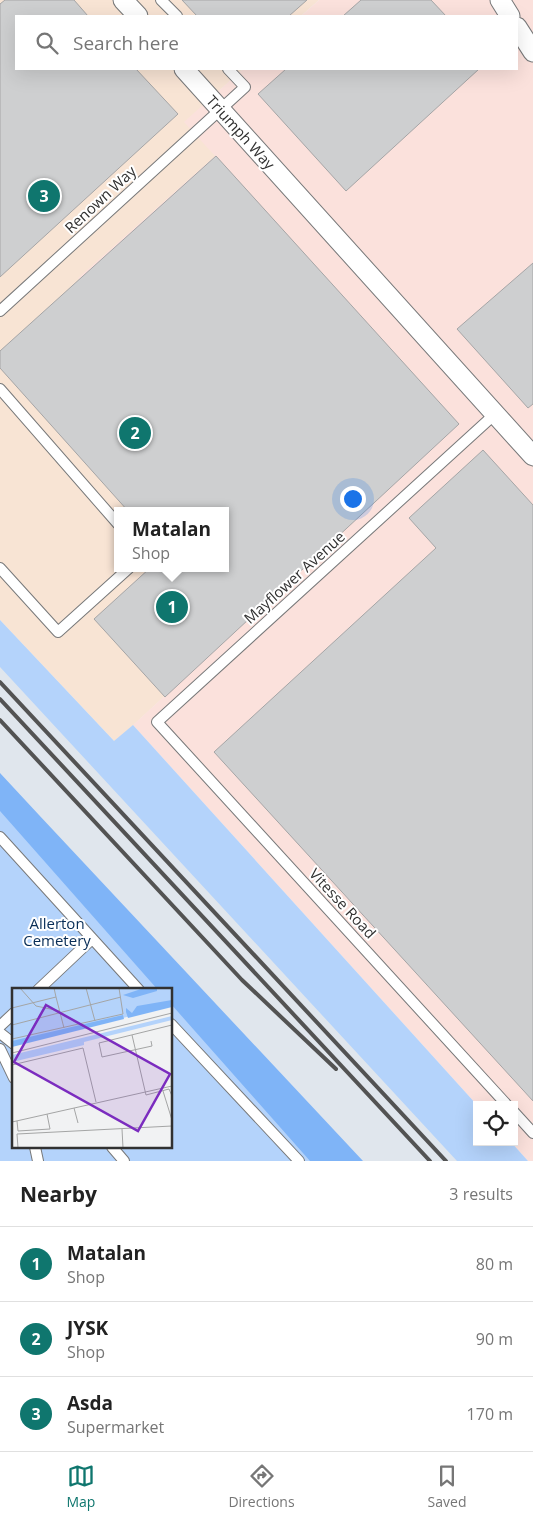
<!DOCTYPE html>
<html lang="en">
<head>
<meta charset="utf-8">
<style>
  body { margin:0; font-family:"Open Sans",sans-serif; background:#f2f2f2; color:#222 }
  .controls { position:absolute; right:15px; bottom:15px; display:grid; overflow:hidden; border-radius:0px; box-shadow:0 5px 20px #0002 }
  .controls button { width:45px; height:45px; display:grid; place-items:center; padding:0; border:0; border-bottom:1px solid #e0e0e0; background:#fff; color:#222; font:25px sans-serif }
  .you { position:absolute; left:352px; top:498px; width:18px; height:18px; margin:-12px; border:4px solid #fff; border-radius:50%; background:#1a73e8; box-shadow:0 0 0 8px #1a73e833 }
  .badge { display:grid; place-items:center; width:32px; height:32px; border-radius:50%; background:#0f766e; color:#fff; font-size:16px; font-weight:700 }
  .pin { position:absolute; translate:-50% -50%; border:2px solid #fff; box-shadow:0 1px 5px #0006 }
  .popup { position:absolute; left:114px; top:507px; width:115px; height:65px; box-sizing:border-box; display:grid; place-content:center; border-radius:0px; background:#fff; filter:drop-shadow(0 1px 4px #0005); font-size:16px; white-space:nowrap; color:#767676 }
  .popup b { font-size:19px; color:#222 }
  .popup::after { content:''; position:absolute; left:50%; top:100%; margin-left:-10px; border:10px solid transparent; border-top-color:#fff }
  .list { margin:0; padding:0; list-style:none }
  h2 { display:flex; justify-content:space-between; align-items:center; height:65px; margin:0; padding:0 20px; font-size:21px }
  h2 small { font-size:16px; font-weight:400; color:#767676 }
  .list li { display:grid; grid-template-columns:32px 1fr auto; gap:15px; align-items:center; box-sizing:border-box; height:75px; padding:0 20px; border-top:1px solid #e0e0e0 }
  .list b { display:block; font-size:19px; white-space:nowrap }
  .list p { margin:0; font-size:16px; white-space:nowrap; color:#767676 }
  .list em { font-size:16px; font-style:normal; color:#767676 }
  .icon { flex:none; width:28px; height:28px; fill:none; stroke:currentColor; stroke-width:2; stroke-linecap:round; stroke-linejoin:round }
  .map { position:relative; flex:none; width:533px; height:1161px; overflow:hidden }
  .search { position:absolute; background:#fff; box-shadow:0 5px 20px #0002; left:15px; right:15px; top:15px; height:55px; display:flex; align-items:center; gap:12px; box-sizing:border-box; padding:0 18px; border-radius:0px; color:#767676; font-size:19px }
  .sheet { height:290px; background:#fff }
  nav { display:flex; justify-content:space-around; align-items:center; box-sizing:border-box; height:70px; border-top:1px solid #e0e0e0; background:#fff; font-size:14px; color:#767676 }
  nav a { display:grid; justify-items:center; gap:2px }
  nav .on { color:#0f766e }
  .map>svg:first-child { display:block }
  .commercial { fill:#f8e4d4; fill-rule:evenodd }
  .industrial { fill:#fbe1dc }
  .built { fill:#e0e6ed }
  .green { fill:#b4d3fb; fill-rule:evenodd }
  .forest { fill:#7fb4f7 }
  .building { fill:#cecfd0; stroke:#a5a5a6 }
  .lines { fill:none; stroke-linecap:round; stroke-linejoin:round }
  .lane-casing { stroke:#777879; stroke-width:12 }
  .street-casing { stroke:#777879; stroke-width:21 }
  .lane { stroke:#fff; stroke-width:10 }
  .street { stroke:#fff; stroke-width:19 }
  .rail { stroke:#535353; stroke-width:4 }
  .labels { text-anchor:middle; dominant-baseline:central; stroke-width:4; stroke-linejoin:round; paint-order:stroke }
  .street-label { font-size:15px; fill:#313131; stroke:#fff }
  .park-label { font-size:15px; fill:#082d57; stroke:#fff }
  .inset-road { fill:none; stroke:#a4a5a5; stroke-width:1 }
  .view { fill:#7b2cbf; fill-opacity:0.15; stroke:#7b2cbf; stroke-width:2.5 }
  .inset-edge { fill:none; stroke:#313131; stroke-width:2.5 }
</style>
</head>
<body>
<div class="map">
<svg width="533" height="1161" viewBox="0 0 533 1161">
  <rect width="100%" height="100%" fill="#f1f2f3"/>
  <path class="commercial" d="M0 0H319L301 16H16V69H243L185 122 459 424 115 742 0 620ZM118 511H226V568H118Z"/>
  <path class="industrial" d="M319 0H533V1161H528L511 1142H514V1105H477L133 725 325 549 78 278 215 156 184 122 243 69H517V16H301Z"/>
  <path class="built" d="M0 620 115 742 477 1142 502 1161H347L0 786Z"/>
  <path class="green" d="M0 620 114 741 133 725 477 1105V1142H511L528 1161H457L0 667Z
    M0 786 347 1161H0ZM14 990H171V1147H14Z"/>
  <path class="forest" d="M0 773 39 815 363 1161H310L171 1004V990H158L0 811Z"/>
  <path class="building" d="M5 0H74L88 16H16V69H136L178 114 0 277V4Z
    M182 0H307L289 16H197Z
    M361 0H431L446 16H343Z
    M286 69H479L346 191 258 94Z
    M216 156 459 424 165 697 94 619 150 568H226V511H128L0 368V351Z
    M533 263V404L528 408 457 329Z
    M483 450 533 505V1101L214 752 436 548 409 518Z"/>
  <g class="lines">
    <defs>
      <path id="lane" d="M161 0 177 16
        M0 311 245 87 228 69
        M0 389 118 524
        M495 414 157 722 507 1105
        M0 568 58 632 129 568
        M0 837 139 990
        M38 990 92 939
        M171 1024 299 1161
        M0 1026 14 1013
        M0 1033 14 1044
        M0 1049 14 1078
        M514 1112 533 1133
        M35 1147 38 1161
        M112 1147 124 1161"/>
      <path id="street" d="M123 0 138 16
        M500 0 510 16
        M517 27 533 52
        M184 69 533 456"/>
    </defs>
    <use href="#lane" class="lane-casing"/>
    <use href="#street" class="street-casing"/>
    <use href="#lane" class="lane"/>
    <use href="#street" class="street"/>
    <path class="rail" d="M0 682 446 1161
      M0 699 430 1161
      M0 720 242 980 336 1069"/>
  </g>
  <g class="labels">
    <g class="street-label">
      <text transform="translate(241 132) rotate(48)">Triumph Way</text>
      <text transform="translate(100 199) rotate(-43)">Renown Way</text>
      <text transform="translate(294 577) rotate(-42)">Mayflower Avenue</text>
      <text transform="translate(343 903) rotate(47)">Vitesse Road</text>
    </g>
    <g class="park-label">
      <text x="57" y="923">Allerton<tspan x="57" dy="17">Cemetery</tspan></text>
    </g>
  </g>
  <g transform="translate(12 988)">
    <rect width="160" height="160" fill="#f1f2f3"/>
    <path d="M0 0H160V18L0 57ZM160 28V32L72 54V57L0 74V67Z" fill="#b4d3fb"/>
    <path d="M132 0H145V3L121 10 111 7ZM160 12V19L116 30 114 24V20L120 25 125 18ZM111 27 112 31 0 59V53Z" fill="#7fb4f7"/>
    <path class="inset-road" d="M8 0 24 18 48 23M74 0 83 33M44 9 52 40M0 20 44 9 42 0M0 37 109 9M120 47 134 107 157 101 160 108M0 51 111 26 107 0M139 53 140 58 90 69 87 55 160 37M0 65 160 25M0 77 71 60 84 114M151 103 160 132M62 120 66 135M5 133 6 143 38 141 35 126M0 134 160 98M110 141 111 160M6 160 5 146 160 138"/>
    <path class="view" d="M34 17 158 86 126 143 2 74Z"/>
    <rect width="160" height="160" class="inset-edge"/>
  </g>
</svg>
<div class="controls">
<button><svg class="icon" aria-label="locate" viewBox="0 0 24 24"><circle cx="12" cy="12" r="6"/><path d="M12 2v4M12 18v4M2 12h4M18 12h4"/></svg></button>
</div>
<div class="you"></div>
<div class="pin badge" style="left:172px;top:607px">1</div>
<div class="popup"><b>Matalan</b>Shop</div>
<div class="pin badge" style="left:135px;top:433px">2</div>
<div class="pin badge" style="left:44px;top:196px">3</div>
<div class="search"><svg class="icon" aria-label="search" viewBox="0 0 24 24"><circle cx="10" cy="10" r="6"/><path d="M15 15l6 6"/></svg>Search here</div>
</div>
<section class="sheet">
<h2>Nearby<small>3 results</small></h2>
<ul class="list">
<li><span class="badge">1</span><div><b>Matalan</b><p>Shop</p></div><em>80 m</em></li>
<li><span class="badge">2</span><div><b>JYSK</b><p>Shop</p></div><em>90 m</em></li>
<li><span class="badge">3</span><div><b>Asda</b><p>Supermarket</p></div><em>170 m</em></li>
</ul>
</section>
<nav>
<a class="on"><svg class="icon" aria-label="map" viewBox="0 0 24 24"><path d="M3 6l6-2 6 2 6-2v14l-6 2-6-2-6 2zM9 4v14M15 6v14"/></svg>Map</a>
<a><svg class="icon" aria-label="directions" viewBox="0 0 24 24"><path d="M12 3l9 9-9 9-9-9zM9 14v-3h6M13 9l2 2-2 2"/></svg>Directions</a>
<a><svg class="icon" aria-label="saved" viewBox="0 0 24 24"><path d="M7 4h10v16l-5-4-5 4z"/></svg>Saved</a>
</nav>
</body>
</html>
